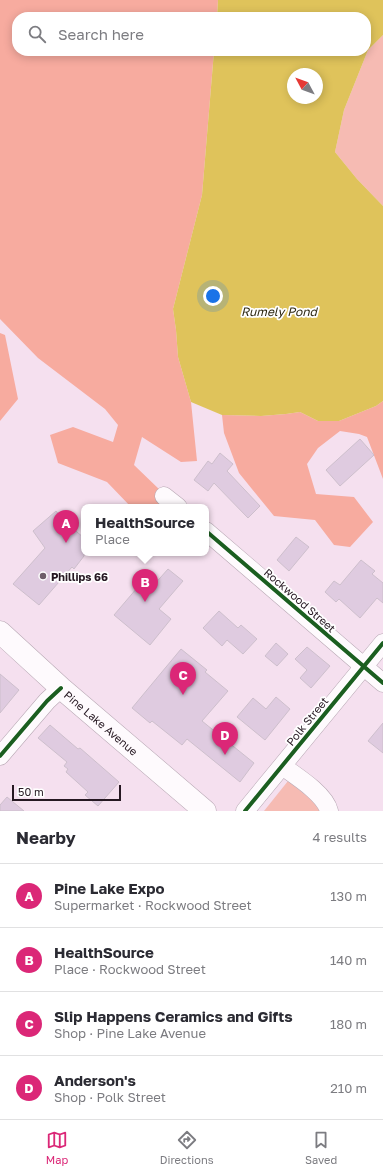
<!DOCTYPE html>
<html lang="en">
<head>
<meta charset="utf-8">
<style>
  body { margin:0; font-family:"Golos Text",sans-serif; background:#f7f7f7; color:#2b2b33 }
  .compass { position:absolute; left:287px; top:68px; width:36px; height:36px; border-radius:50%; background:#fff; box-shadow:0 2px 10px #0003; rotate:311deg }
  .scale { position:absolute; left:12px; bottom:10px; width:109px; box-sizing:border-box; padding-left:4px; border:2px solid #261822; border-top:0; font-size:11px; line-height:14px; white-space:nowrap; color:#261822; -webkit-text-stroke:3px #fff; paint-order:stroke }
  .you { position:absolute; left:213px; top:296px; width:14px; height:14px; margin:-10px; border:3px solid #fff; border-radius:50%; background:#1a73e8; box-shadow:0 0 0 6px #1a73e833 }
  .badge { display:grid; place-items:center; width:26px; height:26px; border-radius:50%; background:#db2777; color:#fff; font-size:13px; font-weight:700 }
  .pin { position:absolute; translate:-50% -33px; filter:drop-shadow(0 1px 2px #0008) }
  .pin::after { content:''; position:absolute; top:21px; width:14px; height:12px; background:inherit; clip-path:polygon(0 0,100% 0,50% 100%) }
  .popup { position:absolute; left:81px; top:504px; width:128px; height:52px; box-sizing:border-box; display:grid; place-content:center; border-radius:8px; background:#fff; filter:drop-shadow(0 1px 3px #0005); font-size:13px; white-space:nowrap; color:#7c7c81 }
  .popup b { font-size:15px; color:#2b2b33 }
  .popup::after { content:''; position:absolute; left:50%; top:100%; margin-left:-8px; border:8px solid transparent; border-top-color:#fff }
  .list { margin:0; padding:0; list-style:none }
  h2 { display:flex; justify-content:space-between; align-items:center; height:52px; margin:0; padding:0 16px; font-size:17px }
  h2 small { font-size:13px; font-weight:400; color:#7c7c81 }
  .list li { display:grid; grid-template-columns:26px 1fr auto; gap:12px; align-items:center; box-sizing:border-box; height:64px; padding:0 16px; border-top:1px solid #e1e1e2 }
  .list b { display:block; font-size:15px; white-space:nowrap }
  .list p { margin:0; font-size:13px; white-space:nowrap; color:#7c7c81 }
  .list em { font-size:13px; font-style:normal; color:#7c7c81 }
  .icon { flex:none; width:22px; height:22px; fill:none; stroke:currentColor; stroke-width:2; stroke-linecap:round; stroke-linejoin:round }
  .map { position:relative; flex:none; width:383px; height:811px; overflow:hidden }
  .search { position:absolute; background:#fff; box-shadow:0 2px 10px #0003; left:12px; right:12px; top:12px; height:44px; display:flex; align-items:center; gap:10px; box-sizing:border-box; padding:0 14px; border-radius:16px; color:#7c7c81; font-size:15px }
  .sheet { height:308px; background:#fff }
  nav { display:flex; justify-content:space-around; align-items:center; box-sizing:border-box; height:56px; border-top:1px solid #e1e1e2; background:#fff; font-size:11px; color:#7c7c81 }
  nav a { display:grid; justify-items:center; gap:2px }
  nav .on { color:#db2777 }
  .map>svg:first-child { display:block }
  .green { fill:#f6bbb3 }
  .forest { fill:#f7ab9f }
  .water { fill:#dfc35b; fill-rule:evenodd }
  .building { fill:#dfcbe0; stroke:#cdbfcc }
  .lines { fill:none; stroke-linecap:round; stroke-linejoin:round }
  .minor-casing { stroke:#b7a7b3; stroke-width:19 }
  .major-casing { stroke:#b7a7b3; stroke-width:23 }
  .minor { stroke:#fefafd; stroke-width:18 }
  .major { stroke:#fefafd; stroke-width:22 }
  .cycleway-casing { stroke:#fff; stroke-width:6 }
  .cycleway { stroke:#1b5e20; stroke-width:4 }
  .poi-dot { fill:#6e5e6a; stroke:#fff; stroke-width:1.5 }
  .labels { text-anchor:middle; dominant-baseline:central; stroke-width:3.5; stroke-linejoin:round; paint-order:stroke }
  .poi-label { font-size:11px; font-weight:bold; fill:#261822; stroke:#fff; text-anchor:start }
  .street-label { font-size:11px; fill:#261822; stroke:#fff }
  .water-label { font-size:12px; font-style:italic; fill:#2e2913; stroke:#fff }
</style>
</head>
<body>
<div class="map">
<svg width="383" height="811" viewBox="0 0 383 811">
  <rect width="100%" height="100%" fill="#f5e0ef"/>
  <path class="green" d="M383 35V206L357 179 335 152 344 110 368 50Z
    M288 781 312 800 320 811H264Z"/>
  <path class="forest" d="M0 0H218L217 17H17V51H214L202 195 173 309 176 330 178 357 191 402 197 461 181 462 142 437 134 465 161 491 162 507H131L107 482 58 463 50 435 73 427 113 442 118 425 105 409 38 358 0 319Z
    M0 333 5 335 18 399 0 421Z
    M383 401V479L367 437 359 434 340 431 318 448 307 464 316 494 354 497 373 522 350 547 334 545 315 520 274 516 239 473 224 433 222 415 261 416 286 414 300 412 318 421H339L376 406Z"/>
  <path class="water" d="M218 0H383V35L368 50 344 110 335 152 357 179 383 206V401L376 406 339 421H318L300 412 286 414 261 416 222 415 191 402 178 357 176 330 173 309 202 195 214 51H366V17H217ZM293 74H317V98H293Z"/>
  <path class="building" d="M360 439 374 455 340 486 326 470Z
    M220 453 233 464 227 471 260 506 248 518 214 483 208 491 194 480 208 461 212 464Z
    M56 511 63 520 84 538V556L74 569 72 567 39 605 13 584 45 548 33 531Z
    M296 537 309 547 289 571 277 560Z
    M361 560 375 571 372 574 383 583V603L377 598 360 618 339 599 336 602 325 592 334 581 340 585Z
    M168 569 183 581 159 609 171 619 150 645 114 615 137 588 145 595Z
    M219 611 238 628 241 625 257 639 243 654 227 640 222 646 203 628Z
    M276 643 288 654 277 666 265 656Z
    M307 647 330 666 311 688 300 678 307 670 295 659Z
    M181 649 207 670 205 672 228 691 202 721 254 763 240 782 187 739 182 745 152 721 150 723 132 708Z
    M0 674 19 690 0 713Z
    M276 697 290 709 265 740 237 717 253 698 266 709Z
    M383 723V753L368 741Z
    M50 725 78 749 80 748 119 782 98 806 85 795 88 792 66 772 68 769 64 766 67 762 38 738Z
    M7 797 24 811H0V805Z"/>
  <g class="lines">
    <defs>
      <path id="minor" d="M164 496 178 507
        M206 531 383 683
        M0 756 47 701 61 688
        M282 766C296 776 325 794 329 811
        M245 811 383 643"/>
      <g id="major">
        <path id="s1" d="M0 632 61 688 205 811"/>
      </g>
    </defs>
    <use href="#minor" class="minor-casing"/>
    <use href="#major" class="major-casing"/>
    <use href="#minor" class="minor"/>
    <use href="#major" class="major"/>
    <defs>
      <path id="cycleway" d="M206 531 383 683
        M0 756 47 701 61 688
        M245 811 383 643"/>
    </defs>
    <use href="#cycleway" class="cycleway-casing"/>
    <use href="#cycleway" class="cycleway"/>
  </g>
  <circle class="poi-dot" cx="43" cy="576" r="4"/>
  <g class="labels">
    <g class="poi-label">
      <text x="51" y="576">Phillips 66</text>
    </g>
    <g class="street-label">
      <text transform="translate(300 600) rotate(41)">Rockwood Street</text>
      <text transform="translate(307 721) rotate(-51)">Polk Street</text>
      <text stroke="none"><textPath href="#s1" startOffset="136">Pine Lake Avenue</textPath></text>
    </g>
    <g class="water-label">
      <text x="279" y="311">Rumely Pond</text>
    </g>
  </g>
</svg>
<svg class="compass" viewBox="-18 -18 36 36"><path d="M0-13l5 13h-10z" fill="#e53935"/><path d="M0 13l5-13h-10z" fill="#7c7c81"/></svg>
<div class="scale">50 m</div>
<div class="you"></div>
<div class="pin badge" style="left:66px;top:543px">A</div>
<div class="pin badge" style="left:145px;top:602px">B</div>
<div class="popup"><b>HealthSource</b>Place</div>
<div class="pin badge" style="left:183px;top:695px">C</div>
<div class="pin badge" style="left:225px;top:755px">D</div>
<div class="search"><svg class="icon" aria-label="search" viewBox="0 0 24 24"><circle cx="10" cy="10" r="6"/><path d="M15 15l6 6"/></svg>Search here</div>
</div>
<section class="sheet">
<h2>Nearby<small>4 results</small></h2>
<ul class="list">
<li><span class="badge">A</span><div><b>Pine Lake Expo</b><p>Supermarket · Rockwood Street</p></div><em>130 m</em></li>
<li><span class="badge">B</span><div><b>HealthSource</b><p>Place · Rockwood Street</p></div><em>140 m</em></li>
<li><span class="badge">C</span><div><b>Slip Happens Ceramics and Gifts</b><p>Shop · Pine Lake Avenue</p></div><em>180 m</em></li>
<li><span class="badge">D</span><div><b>Anderson's</b><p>Shop · Polk Street</p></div><em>210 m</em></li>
</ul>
</section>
<nav>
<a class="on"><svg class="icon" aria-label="map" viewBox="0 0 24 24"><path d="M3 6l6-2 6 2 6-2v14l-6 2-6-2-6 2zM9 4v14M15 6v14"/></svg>Map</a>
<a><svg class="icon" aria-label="directions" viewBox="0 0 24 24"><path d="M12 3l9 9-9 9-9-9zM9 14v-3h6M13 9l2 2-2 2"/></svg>Directions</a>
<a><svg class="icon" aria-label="saved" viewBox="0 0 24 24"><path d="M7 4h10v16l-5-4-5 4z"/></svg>Saved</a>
</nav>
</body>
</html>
